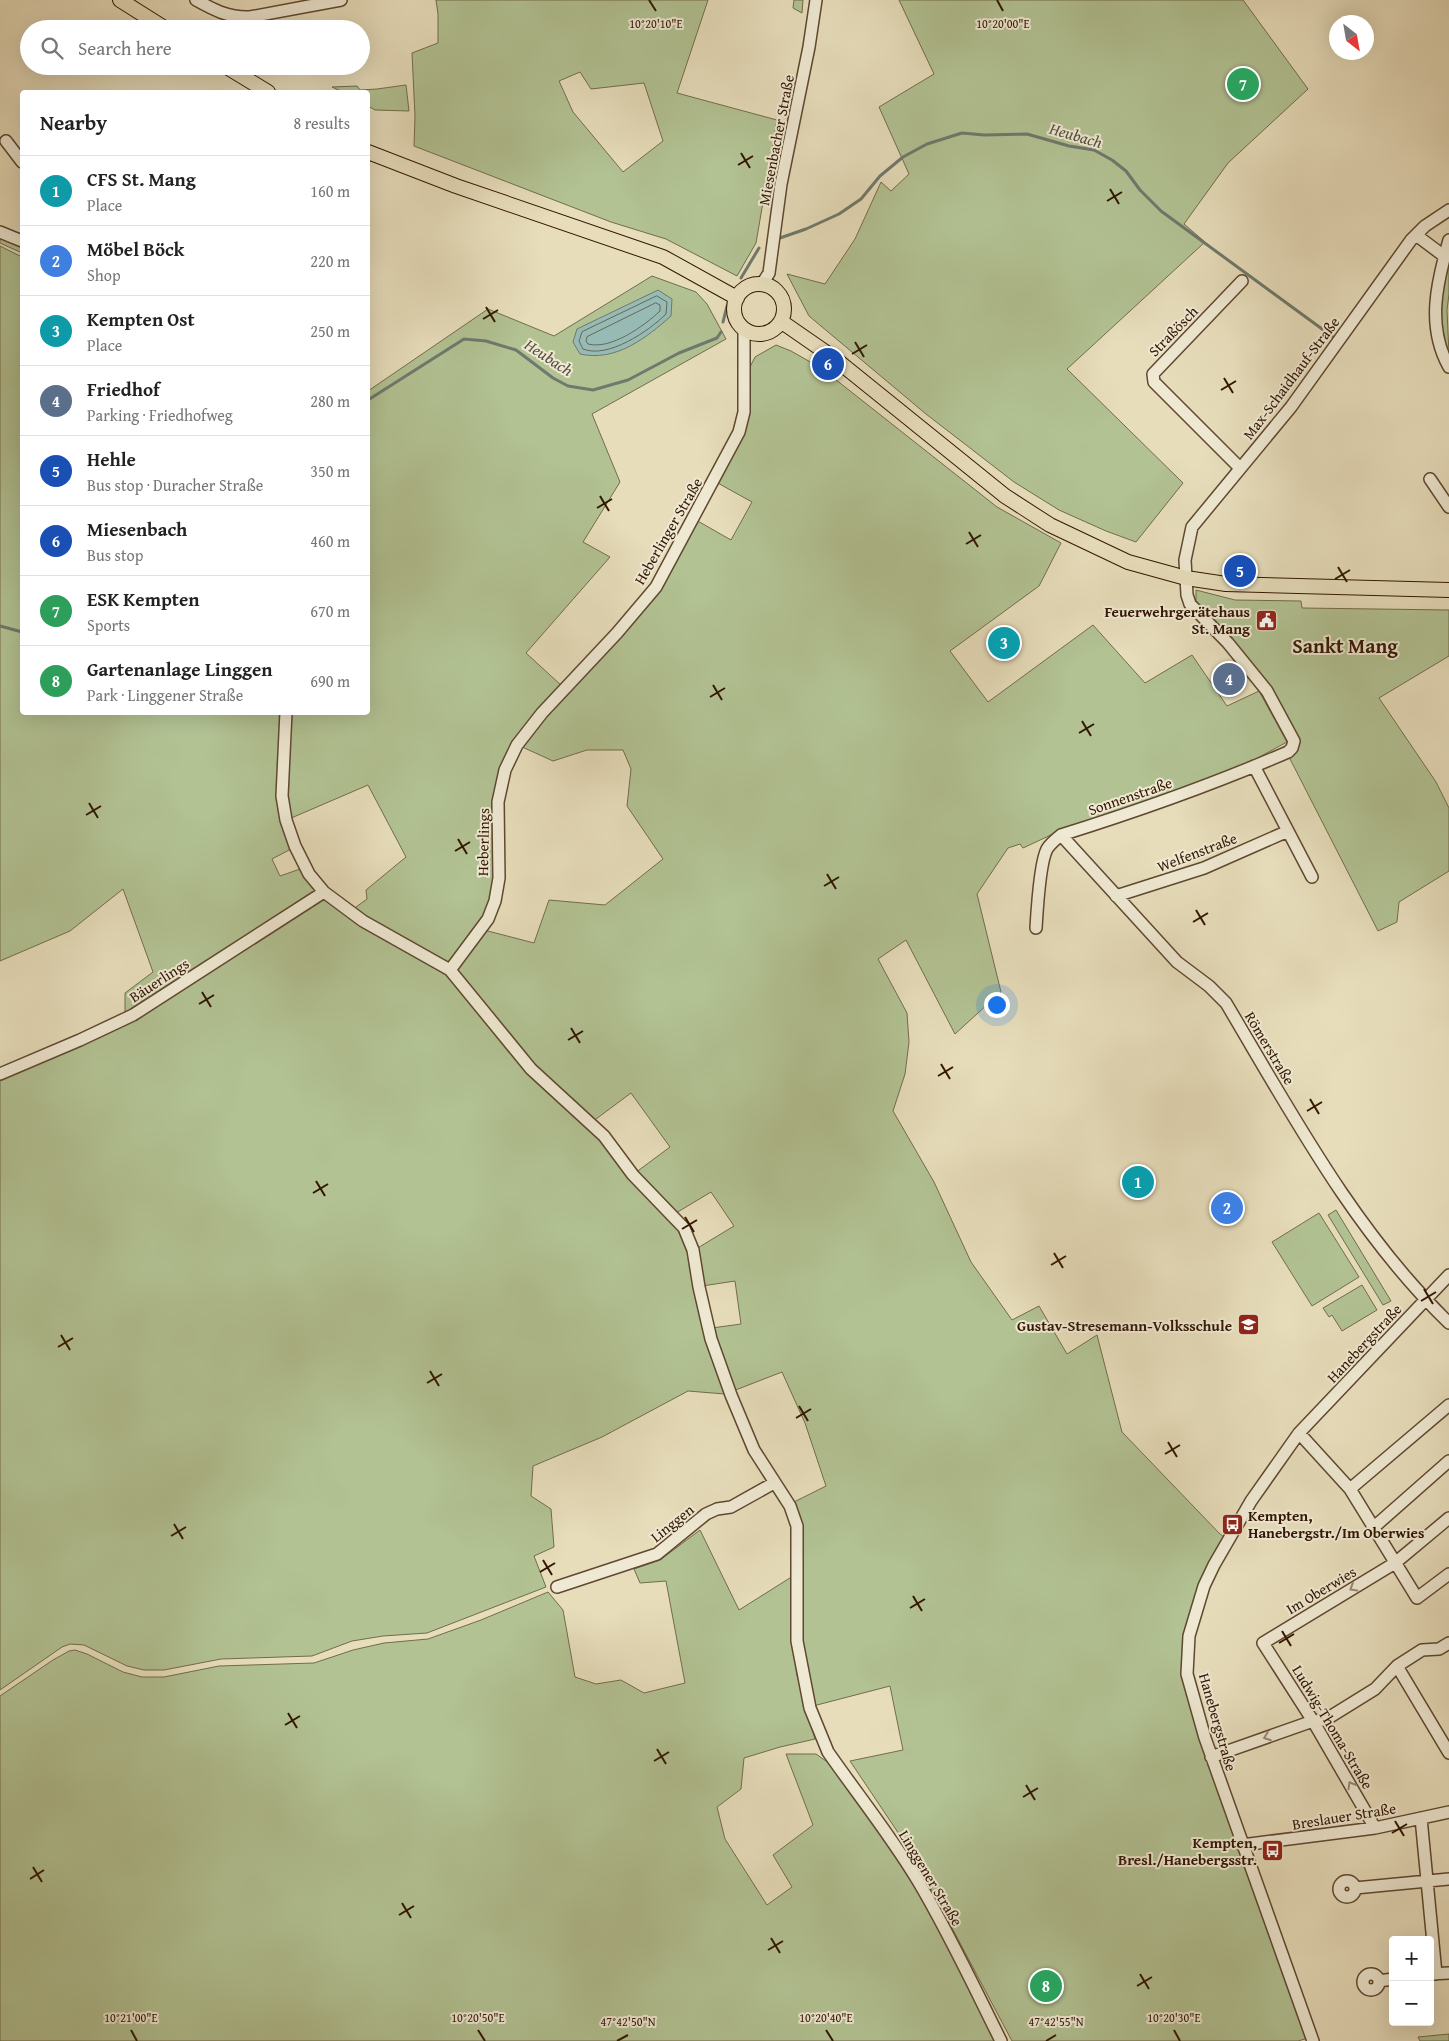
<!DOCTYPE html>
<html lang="en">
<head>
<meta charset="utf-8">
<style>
  body { margin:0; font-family:"Gentium Book Plus",serif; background:#f2f2f2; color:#222 }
  .controls { position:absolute; right:15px; bottom:15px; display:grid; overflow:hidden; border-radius:5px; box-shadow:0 5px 20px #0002 }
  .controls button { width:45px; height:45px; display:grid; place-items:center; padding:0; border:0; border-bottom:1px solid #e0e0e0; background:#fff; color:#222; font:25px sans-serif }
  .compass { position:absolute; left:1329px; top:15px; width:45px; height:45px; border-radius:50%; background:#fff; box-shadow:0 5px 20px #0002; rotate:149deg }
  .you { position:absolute; left:996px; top:1004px; width:18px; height:18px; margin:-12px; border:4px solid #fff; border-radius:50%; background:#1a73e8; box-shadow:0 0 0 8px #1a73e833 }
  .badge { display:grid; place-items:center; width:32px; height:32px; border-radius:50%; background:#d93025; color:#fff; font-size:16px; font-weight:700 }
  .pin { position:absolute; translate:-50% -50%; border:2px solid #fff; box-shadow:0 1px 5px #0006 }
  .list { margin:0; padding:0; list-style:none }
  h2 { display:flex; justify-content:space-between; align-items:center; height:65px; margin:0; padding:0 20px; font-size:21px }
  h2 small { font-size:16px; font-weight:400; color:#767676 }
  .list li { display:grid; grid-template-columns:32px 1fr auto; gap:15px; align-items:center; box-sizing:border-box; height:70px; padding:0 20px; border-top:1px solid #e0e0e0 }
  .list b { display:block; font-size:19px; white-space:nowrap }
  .list p { margin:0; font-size:16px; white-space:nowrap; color:#767676 }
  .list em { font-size:16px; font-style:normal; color:#767676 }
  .icon { flex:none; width:28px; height:28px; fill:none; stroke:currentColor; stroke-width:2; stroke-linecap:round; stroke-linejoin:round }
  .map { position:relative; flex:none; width:1449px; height:2041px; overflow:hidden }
  .search { position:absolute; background:#fff; box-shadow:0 5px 20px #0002; left:20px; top:20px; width:350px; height:55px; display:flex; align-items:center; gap:12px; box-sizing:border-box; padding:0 18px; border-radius:28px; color:#767676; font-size:19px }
  .panel { position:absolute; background:#fff; box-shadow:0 5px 20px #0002; left:20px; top:90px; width:350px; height:625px; border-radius:5px }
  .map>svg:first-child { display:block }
  .green { fill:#b2c293; stroke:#726c4a; fill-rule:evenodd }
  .water { fill:#97bbb4; stroke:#6f796d }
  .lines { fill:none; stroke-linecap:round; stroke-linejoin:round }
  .shore { stroke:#64685b; stroke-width:1 }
  .stream { stroke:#6f796d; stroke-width:3 }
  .minor-casing { stroke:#5f4830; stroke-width:14 }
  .major-casing { stroke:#321602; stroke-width:16 }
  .minor { stroke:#efe9d3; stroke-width:11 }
  .major { stroke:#e7ddbb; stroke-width:14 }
  .oneway { stroke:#9a8a75 }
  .ticks { fill:none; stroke:#321602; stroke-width:2 }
  .labels { text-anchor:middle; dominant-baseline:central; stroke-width:4; stroke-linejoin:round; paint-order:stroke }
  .street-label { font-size:15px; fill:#321602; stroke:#efe9d3 }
  .poi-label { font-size:15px; font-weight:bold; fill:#321602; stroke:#efe9d3; text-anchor:end }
  .water-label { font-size:16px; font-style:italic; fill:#555040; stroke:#efe9d3 }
  .district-label { font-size:20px; font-weight:bold; fill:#321602; stroke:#efe9d3 }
  .ticks-label { font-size:12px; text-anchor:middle; fill:#321602; stroke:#efe9d3; stroke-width:4; stroke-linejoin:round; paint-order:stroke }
</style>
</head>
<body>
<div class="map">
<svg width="1449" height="2041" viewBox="0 0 1449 2041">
  <rect width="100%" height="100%" fill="#e7ddbb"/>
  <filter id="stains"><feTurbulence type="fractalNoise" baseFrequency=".004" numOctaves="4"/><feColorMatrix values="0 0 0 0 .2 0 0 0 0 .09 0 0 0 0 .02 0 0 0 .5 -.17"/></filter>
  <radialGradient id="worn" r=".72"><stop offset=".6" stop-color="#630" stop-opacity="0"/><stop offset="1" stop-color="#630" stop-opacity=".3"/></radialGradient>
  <path class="green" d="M436 0H708L677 93 777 120 756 243 737 276 666 239 611 222 414 146 415 116 412 53 438 43V14ZM580 72 591 89 644 83 663 141 623 172 573 112 559 81Z
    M794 0H803L802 13 793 8Z
    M899 0H1243L1308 89 1228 163 1184 224 1205 242 1067 369 1183 483 1136 542 1106 531 1059 510 1014 482 926 414 809 316 787 274 825 284 855 239 881 182 891 191 909 174 879 107 934 74Z
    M406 85 409 111 375 110 368 106V92H343L332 87 357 86 360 90 377 89Z
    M0 236 22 245V253L0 243Z
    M0 246 22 257V712L283 713 279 762 293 848 272 859 280 876 303 868 319 891 125 1015V993L153 972 123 889 70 931 0 961Z
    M1449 259V294L1447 310 1449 354C1436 317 1440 296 1449 259Z
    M652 276 696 292 707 304 726 339 592 414 620 482 583 542 610 557 526 653 562 686 500 769 497 878 486 918 449 966 352 910 367 899 366 890 406 857 368 785 289 819 284 795 289 713 368 712V391L488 309 554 336Z
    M776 345 791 351 821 368 997 507 1061 543 1039 586 950 651 988 702 1093 625 1145 683 1192 655 1227 706 1259 691 1287 742 1252 761 1135 807 1053 834 1023 848 1020 844 1008 848 977 894 1001 992 955 1034 906 940 878 959 907 1013 909 1042 905 1074 893 1111 934 1182 971 1262 1012 1320 1039 1306 1067 1354 1097 1335 1122 1432 1219 1533 1225 1538 1211 1562 1183 1674 1308 2038 1298 2041H1012L926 1879 897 1831 850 1761 903 1750 890 1686 813 1706 805 1674 792 1503 826 1486 805 1423 782 1372 733 1391 712 1328 741 1324 735 1281 702 1286 696 1249 734 1226 711 1192 676 1213 635 1173 670 1147 631 1093 592 1122 533 1068 455 971 484 930 534 943 549 900 605 905 663 859 627 806 631 769 623 750H587L553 761 520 746 620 636 696 520 731 540 752 502 716 482 732 454 750 367 755 357Z
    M1196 590 1235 600 1301 601 1302 608 1449 610V656L1379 698 1436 782 1449 808V871L1399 902 1397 922 1378 931 1288 755 1297 739 1196 606Z
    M323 895 447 972 682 1230 687 1240 725 1394 688 1391 602 1437 533 1466 531 1496 551 1509 554 1547 534 1556 546 1587 427 1633 383 1636 352 1641 312 1656 221 1659 164 1670H144L127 1666 84 1645 70 1644 62 1647 0 1690V1077L81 1044Z
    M1336 1210 1391 1301 1383 1305 1328 1215Z
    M1319 1213 1359 1277 1312 1306 1272 1242Z
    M1362 1285 1377 1310 1342 1331 1332 1315 1329 1317 1323 1308Z
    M700 1530 739 1610 793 1576V1641L797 1675 815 1739 780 1747 744 1758 741 1789 717 1807 725 1839 767 1905 792 1887 773 1855 813 1825 786 1754H816L833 1766 913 1882 928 1907 996 2041H0V1696L53 1660 69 1651 75 1650 87 1654 123 1672 142 1677H164L219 1666 314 1663 353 1650 384 1643 428 1639 481 1620 548 1592 563 1610 575 1677 596 1684 621 1680 644 1693 685 1683 666 1581 640 1583 634 1569 660 1560Z
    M1449 2034V2041H1420L1418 2037Z"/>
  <path class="water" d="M658 290 672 299 671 316C646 338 616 362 580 354L573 342 577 329Z"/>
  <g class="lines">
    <path class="shore" d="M657 296 667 302 666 314C649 331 608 359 583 349L579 341 582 332Z
      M656 303 660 305V311C644 326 611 350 588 344L586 341 587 337Z"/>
    <path class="stream" d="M780 238 806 229 839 214 861 199 880 176 903 157 927 144 962 133 984 135 1027 134 1069 146 1094 150 1112 160 1126 171 1140 190 1161 211 1333 337
      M741 278 759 248
      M723 322 727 306
      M368 400 464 339 486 341 516 350 553 378 568 386 593 390 628 380 679 353 717 338 721 332
      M0 626 22 632"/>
    <defs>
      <path id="minor" d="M196 0C214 10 229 18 250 17L341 0
        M6 141 22 162
        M0 232 22 241
        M1416 235 1444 256
        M1449 240C1437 282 1426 326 1449 367
        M762 284 769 273 781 184 809 47 816 0
        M1240 468 1154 382 1153 374 1242 281
        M1430 479 1449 507
        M286 712 282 796 286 820 295 846 309 874 324 892 363 921 450 970 531 1069 604 1136 633 1175 684 1228 693 1250 699 1287 711 1339 731 1395 754 1450 790 1506 797 1526V1641L810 1708 828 1752C858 1795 891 1836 918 1881 949 1933 974 1987 1001 2041
        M1254 766 1312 877
        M1061 835 1177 962 1209 986 1226 1003C1292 1114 1355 1232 1449 1323
        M1116 896 1204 868 1288 831
        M1036 928C1037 911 1040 862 1047 849 1050 844 1056 839 1061 835 1138 811 1214 784 1288 752L1292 748 1294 741 1267 691 1228 643 1190 604 1187 595 1185 560 1192 527 1291 407 1411 240 1425 226 1449 210
        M450 970 488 919 495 901 499 878 498 802 505 770 517 745 542 713 617 633 656 587 739 432 744 412V330
        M0 1074 80 1040 133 1015 324 892
        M1299 1433 1350 1489 1417 1598 1449 1574
        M1350 1489 1449 1405
        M1373 1528 1449 1461
        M557 1587 657 1554 706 1514 717 1509 731 1507 774 1483
        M1397 1666 1449 1753
        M1211 1757 1313 1721 1325 1720 1375 1689 1397 1666 1422 1650 1439 1649 1449 1643
        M1421 1818 1436 1974
        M1375 1828 1313 1721 1263 1643 1395 1563 1449 1518
        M1242 1845 1375 1828 1449 1812
        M1339 1889a8 8 0 1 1 16 0a8 8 0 1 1-16 0Z
        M1355 1888 1449 1879
        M1363 1982a8 8 0 1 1 16 0a8 8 0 1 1-16 0Z
        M1430 1974 1449 1973
        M1379 1981 1393 1979
        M1313 2041 1205 1738 1187 1674 1189 1636 1204 1586 1214 1565 1251 1501 1299 1433 1449 1275"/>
      <path id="major" d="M120 0 166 29
        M225 66 268 92
        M368 152 456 186 663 257 737 298
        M734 309a25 25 0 1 1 50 0a25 25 0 1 1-50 0Z
        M782 322 834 358 1005 496 1050 525 1128 562 1186 578 1226 584 1449 590"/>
    </defs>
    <use href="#minor" class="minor-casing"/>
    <use href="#major" class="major-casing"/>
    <use href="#minor" class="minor"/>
    <use href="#major" class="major"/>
  </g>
  <defs><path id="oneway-chevron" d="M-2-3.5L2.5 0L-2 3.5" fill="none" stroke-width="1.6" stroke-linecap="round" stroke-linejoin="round" transform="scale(1.25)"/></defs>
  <g class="oneway">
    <use href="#oneway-chevron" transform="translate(1353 1588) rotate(149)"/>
    <use href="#oneway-chevron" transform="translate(1267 1737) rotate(160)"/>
    <use href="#oneway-chevron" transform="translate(1351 1785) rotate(-120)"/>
  </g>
  <path class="ticks" d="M649 0 656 11M997 0 1003 11M741 153 750 168M738 165 753 156M1110 189 1119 204M1107 201 1122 192M486 307 495 322M483 319 498 310M855 342 864 357M852 354 867 345M1224 378 1233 393M1221 390 1236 381M600 496 609 511M597 508 612 499M969 532 978 547M966 544 981 535M1338 567 1347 582M1335 579 1350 570M713 685 722 700M710 697 725 688M1082 721 1091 736M1079 733 1094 724M89 803 98 818M86 815 101 806M458 839 467 854M455 851 470 842M827 874 836 889M824 886 839 877M1196 910 1205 925M1193 922 1208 913M202 992 211 1007M199 1004 214 995M571 1028 580 1043M568 1040 583 1031M941 1064 950 1079M938 1076 953 1067M1310 1099 1319 1114M1307 1111 1322 1102M316 1181 325 1196M313 1193 328 1184M685 1217 694 1232M682 1229 697 1220M1054 1253 1063 1268M1051 1265 1066 1256M1424 1289 1433 1304M1421 1301 1436 1292M61 1335 70 1350M58 1347 73 1338M430 1371 439 1386M427 1383 442 1374M799 1406 808 1421M796 1418 811 1409M1168 1442 1177 1457M1165 1454 1180 1445M174 1524 183 1539M171 1536 186 1527M543 1560 552 1575M540 1572 555 1563M913 1596 922 1611M910 1608 925 1599M1282 1631 1291 1646M1279 1643 1294 1634M288 1713 297 1728M285 1725 300 1716M657 1749 666 1764M654 1761 669 1752M1026 1785 1035 1800M1023 1797 1038 1788M1395 1821 1404 1836M1392 1833 1407 1824M33 1867 42 1882M30 1879 44 1870M402 1903 411 1918M399 1915 414 1906M771 1938 780 1953M768 1950 783 1941M1140 1974 1149 1989M1137 1986 1152 1977M131 2030 137 2041M478 2030 485 2041M826 2030 833 2041M1174 2030 1180 2041M617 2041 628 2035M1046 2041 1056 2035"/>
  <defs>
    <symbol id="civic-square" viewBox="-11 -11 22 22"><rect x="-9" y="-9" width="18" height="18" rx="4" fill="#8f2418" stroke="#efe9d3"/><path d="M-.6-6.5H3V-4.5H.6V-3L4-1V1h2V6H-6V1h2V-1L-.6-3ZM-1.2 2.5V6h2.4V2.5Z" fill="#fff"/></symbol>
    <symbol id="school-square" viewBox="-11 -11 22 22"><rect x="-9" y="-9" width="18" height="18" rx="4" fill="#8f2418" stroke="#efe9d3"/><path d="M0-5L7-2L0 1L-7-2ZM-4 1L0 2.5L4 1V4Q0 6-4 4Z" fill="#fff"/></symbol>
    <symbol id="bus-square" viewBox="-11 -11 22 22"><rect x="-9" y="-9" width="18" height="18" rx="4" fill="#8f2418" stroke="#efe9d3"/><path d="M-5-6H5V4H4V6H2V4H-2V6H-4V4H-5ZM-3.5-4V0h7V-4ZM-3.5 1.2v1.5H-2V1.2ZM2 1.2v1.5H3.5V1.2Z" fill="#fff"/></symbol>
  </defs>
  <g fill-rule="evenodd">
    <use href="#civic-square" x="1254" y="608" width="25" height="25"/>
    <use href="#school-square" x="1236" y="1312" width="25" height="25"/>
    <use href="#bus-square" x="1220" y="1512" width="25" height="25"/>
    <use href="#bus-square" x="1260" y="1838" width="25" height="25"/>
  </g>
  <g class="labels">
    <g class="street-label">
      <text transform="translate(776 140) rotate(-79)">Miesenbacher Straße</text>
      <text transform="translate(1173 331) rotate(-46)">Straßösch</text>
      <text transform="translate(1291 378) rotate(-53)">Max-Schaidhauf-Straße</text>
      <text transform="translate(668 531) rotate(-60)">Heberlinger Straße</text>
      <text transform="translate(1130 796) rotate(-19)">Sonnenstraße</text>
      <text transform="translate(483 842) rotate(-89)">Heberlings</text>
      <text transform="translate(1197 852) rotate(-21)">Welfenstraße</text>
      <text transform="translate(159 980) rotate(-33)">Bäuerlings</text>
      <text transform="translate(1270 1048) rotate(59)">Römerstraße</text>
      <text transform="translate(1364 1343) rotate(-47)">Hanebergstraße</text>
      <text transform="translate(672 1523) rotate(-39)">Linggen</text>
      <text transform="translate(1321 1590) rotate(-31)">Im Oberwies</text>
      <text transform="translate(1218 1722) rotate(74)">Hanebergstraße</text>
      <text transform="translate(1333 1727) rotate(59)">Ludwig-Thoma-Straße</text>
      <text transform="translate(1344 1816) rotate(-9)">Breslauer Straße</text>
      <text transform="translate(931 1878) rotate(59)">Linggener Straße</text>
    </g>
    <g class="poi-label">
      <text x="1250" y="611">Feuerwehrgerätehaus<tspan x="1250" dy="17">St. Mang</tspan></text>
      <text x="1232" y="1325">Gustav-Stresemann-Volksschule</text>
      <text x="1248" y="1515" text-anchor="start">Kempten,<tspan x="1248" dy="17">Hanebergstr./Im Oberwies</tspan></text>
      <text x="1257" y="1842">Kempten,<tspan x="1257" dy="17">Bresl./Hanebergsstr.</tspan></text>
    </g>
    <g class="water-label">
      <text transform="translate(1076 135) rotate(16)">Heubach</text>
      <text transform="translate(549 357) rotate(33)">Heubach</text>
    </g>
    <g class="district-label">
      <text x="1345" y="645">Sankt Mang</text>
    </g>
  </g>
  <g class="ticks-label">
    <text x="656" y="28">10°20'10"E</text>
    <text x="1003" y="28">10°20'00"E</text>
    <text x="131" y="2022">10°21'00"E</text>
    <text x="478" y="2022">10°20'50"E</text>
    <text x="826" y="2022">10°20'40"E</text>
    <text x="1174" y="2022">10°20'30"E</text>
    <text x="628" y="2026">47°42'50"N</text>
    <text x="1056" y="2026">47°42'55"N</text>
  </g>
  <rect width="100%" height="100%" filter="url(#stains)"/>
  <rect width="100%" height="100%" fill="url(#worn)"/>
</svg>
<div class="controls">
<button>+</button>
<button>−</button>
</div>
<svg class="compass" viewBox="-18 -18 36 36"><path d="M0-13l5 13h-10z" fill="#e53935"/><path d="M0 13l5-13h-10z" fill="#767676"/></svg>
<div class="you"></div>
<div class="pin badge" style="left:1138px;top:1182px;background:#0f9aa8">1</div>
<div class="pin badge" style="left:1227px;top:1208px;background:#3f7fe0">2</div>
<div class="pin badge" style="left:1004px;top:643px;background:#0f9aa8">3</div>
<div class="pin badge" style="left:1229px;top:679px;background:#5c6f8a">4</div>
<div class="pin badge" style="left:1240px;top:571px;background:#1a4fb4">5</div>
<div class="pin badge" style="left:828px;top:364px;background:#1a4fb4">6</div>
<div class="pin badge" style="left:1243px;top:84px;background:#2e9e5b">7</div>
<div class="pin badge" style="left:1046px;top:1986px;background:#2e9e5b">8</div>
<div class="search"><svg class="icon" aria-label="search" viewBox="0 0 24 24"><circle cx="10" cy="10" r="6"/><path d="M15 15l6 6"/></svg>Search here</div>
<section class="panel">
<h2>Nearby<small>8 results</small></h2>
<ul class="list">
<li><span class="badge" style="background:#0f9aa8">1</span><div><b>CFS St. Mang</b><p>Place</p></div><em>160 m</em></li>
<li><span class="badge" style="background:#3f7fe0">2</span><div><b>Möbel Böck</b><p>Shop</p></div><em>220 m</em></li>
<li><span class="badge" style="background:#0f9aa8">3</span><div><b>Kempten Ost</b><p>Place</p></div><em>250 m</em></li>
<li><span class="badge" style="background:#5c6f8a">4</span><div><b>Friedhof</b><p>Parking · Friedhofweg</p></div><em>280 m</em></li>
<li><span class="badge" style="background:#1a4fb4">5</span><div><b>Hehle</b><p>Bus stop · Duracher Straße</p></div><em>350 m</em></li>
<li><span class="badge" style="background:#1a4fb4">6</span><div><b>Miesenbach</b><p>Bus stop</p></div><em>460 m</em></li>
<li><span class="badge" style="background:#2e9e5b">7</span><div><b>ESK Kempten</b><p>Sports</p></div><em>670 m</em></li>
<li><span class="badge" style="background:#2e9e5b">8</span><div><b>Gartenanlage Linggen</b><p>Park · Linggener Straße</p></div><em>690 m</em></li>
</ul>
</section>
</div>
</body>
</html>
